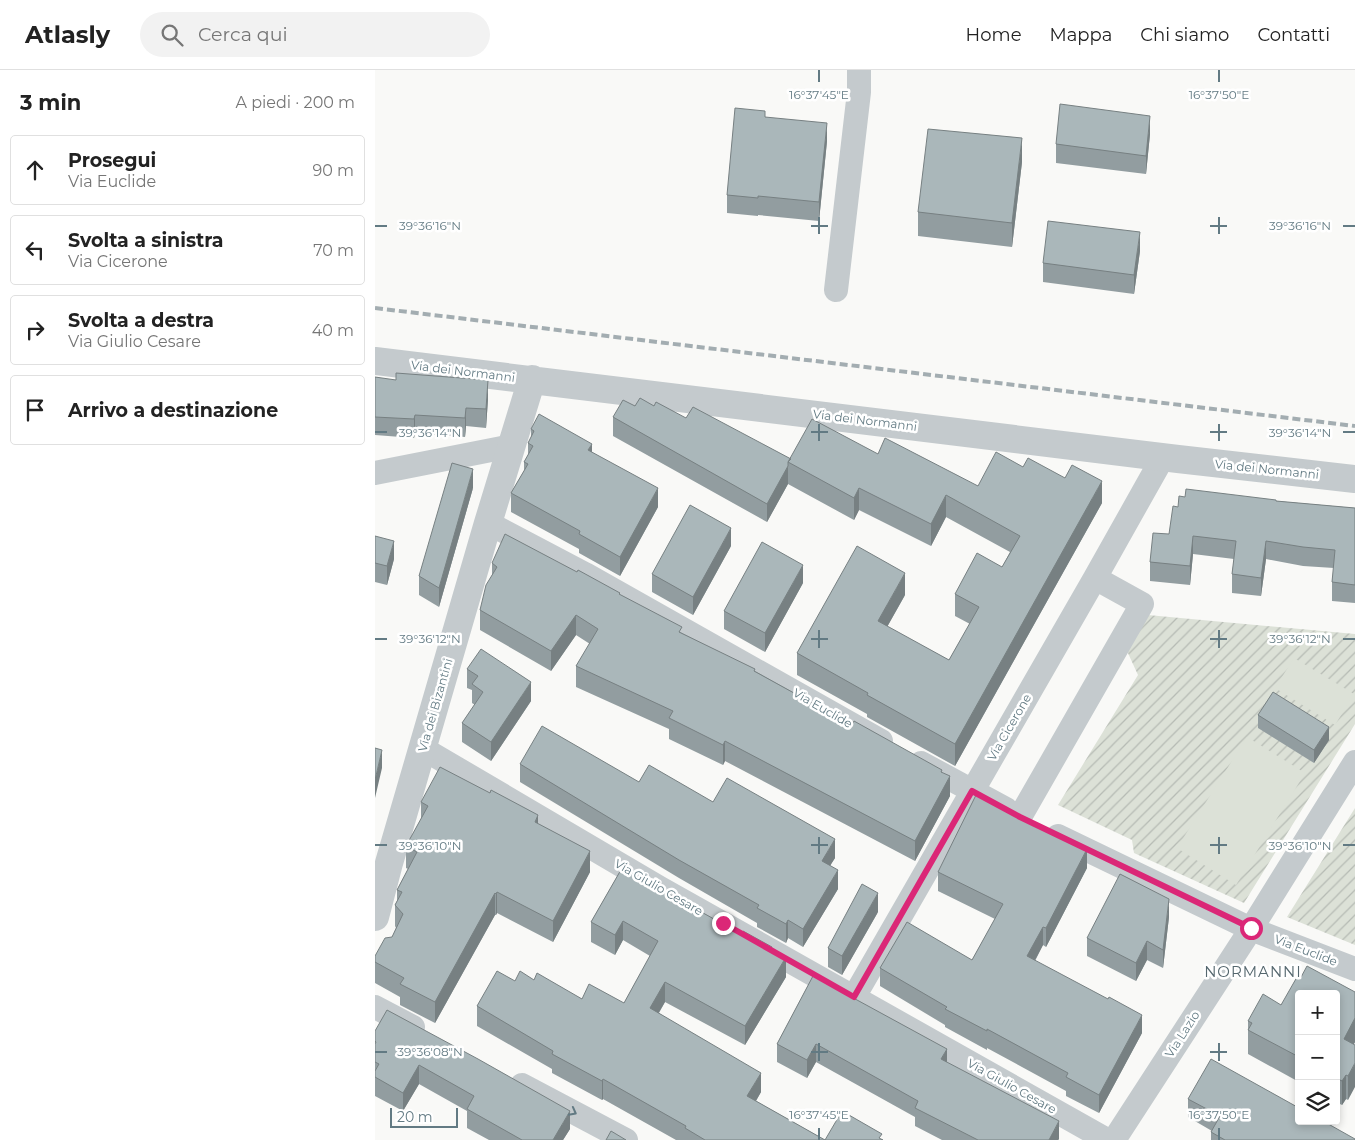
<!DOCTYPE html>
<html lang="it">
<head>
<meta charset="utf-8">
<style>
  body { margin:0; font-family:Montserrat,sans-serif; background:#f2f2f2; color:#222 }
  .controls { position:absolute; right:15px; bottom:15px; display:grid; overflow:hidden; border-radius:5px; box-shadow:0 2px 8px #0003 }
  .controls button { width:45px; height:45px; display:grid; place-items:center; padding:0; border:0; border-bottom:1px solid #e0e0e0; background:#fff; color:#222; font:25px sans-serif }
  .scale { position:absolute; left:15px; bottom:12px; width:68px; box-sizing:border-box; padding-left:5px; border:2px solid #627a83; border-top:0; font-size:14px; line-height:18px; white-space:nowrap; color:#627a83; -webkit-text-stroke:4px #fff; paint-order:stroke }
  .stop { position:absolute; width:15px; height:15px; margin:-11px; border:4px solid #db2777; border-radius:50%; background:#fff }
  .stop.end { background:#db2777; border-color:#fff; box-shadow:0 1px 5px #0008 }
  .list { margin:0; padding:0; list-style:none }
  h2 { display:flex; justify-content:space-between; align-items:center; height:65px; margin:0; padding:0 20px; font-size:21px }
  h2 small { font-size:16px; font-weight:400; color:#767676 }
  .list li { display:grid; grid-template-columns:32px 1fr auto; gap:15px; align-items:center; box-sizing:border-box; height:70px; margin:0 10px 10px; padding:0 10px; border:1px solid #e0e0e0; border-radius:5px }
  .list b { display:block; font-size:19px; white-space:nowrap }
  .list p { margin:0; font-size:16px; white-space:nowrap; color:#767676 }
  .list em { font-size:16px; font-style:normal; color:#767676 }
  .icon { flex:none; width:28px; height:28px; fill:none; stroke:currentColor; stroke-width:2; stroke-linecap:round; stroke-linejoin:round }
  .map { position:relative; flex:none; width:980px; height:1070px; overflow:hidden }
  header { display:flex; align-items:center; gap:30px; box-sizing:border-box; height:70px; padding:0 25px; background:#fff; border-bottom:1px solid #e0e0e0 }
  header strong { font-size:24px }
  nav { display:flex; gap:28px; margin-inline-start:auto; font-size:18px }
  .search { width:350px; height:45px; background:#f2f2f2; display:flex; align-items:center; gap:12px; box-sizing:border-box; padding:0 18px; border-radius:28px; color:#767676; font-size:19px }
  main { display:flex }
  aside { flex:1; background:#fff }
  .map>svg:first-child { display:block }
  .garden { fill:url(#garden-furrows) }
  .pitch { fill:#dce1d7 }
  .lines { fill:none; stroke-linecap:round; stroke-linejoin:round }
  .minor { stroke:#c4cacd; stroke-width:24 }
  .tertiary { stroke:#c4cacd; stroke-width:28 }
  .rail { stroke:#a3adb1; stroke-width:4; stroke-dasharray:8 4; stroke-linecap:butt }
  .wall { fill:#929da0 }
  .shaded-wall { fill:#778082 }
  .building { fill:#aab7ba; stroke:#778082 }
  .oneway { stroke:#627a83 }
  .route { stroke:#db2777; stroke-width:6 }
  .ticks { fill:none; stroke:#627a83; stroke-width:2 }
  .labels { text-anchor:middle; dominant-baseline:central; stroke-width:5; stroke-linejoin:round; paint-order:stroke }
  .street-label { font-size:12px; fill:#627a83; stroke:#fff }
  .quarter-label { font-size:15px; letter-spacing:1px; fill:#55676e; stroke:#fff }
  .ticks-label { font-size:12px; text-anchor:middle; fill:#627a83; stroke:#fff; stroke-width:5; stroke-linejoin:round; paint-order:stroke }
</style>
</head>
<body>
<header>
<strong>Atlasly</strong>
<div class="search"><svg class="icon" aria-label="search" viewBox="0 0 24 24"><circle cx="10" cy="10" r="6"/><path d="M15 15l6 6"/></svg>Cerca qui</div>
<nav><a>Home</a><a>Mappa</a><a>Chi siamo</a><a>Contatti</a></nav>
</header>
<main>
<aside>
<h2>3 min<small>A piedi · 200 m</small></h2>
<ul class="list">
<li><svg class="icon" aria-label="ahead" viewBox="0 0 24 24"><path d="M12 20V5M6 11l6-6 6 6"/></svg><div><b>Prosegui</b><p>Via Euclide</p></div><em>90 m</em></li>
<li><svg class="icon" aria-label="left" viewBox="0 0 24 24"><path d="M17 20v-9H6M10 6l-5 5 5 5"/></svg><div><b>Svolta a sinistra</b><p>Via Cicerone</p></div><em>70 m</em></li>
<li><svg class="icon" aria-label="right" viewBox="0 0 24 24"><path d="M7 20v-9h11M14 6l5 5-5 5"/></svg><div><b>Svolta a destra</b><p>Via Giulio Cesare</p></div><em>40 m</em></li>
<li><svg class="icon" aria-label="arrive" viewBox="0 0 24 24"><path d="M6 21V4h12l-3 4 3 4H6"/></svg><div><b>Arrivo a destinazione</b></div></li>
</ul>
</aside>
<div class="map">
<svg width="980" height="1070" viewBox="0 0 980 1070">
  <defs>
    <pattern id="garden-furrows" width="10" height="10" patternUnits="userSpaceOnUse" patternTransform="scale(1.25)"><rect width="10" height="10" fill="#dce1d7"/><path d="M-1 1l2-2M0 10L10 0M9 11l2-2" fill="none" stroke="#b6bbb4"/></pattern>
  </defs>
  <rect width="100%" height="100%" fill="#f9f9f7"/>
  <path class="garden" d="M773 545 980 564V654L869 833 759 783 757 770 683 735 763 605 752 581Z
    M980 738V875L912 847Z"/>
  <path class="pitch" d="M919 588 979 624 960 655 900 618Z
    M872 667 930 703 861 815 802 778Z"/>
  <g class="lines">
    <path class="minor" d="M461 220 484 22V0
      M0 403 137 376
      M113 453 210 504 506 671
      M47 678 285 818 732 1070
      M546 693 631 739
      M645 747 767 534 720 508
      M683 766 876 859 980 899
      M479 927 720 508 788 387
      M0 937 38 957
      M147 1015 251 1070
      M739 1070 876 859 980 692"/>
    <path class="tertiary" d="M0 291 803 389 980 409
      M0 847 14 793 113 453 157 309"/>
    <path class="rail" d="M0 238 980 356"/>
  </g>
  <path class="wall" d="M390 47 452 71 444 151 383 145V146L352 143V125Z
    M775 64 771 104 681 93V74Z
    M647 92 637 177 543 166V142Z
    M765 181 759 224 668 212V193Z
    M0 307 113 329 111 358 91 356 90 367 40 363 39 368 0 365Z
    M260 336H279L416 389 503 384 603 416 648 397 727 433 580 696 492 647V644L422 605V583L530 525 512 557 574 590 595 554 580 546V524L627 497 635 482 571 447 556 476 484 440 479 450 413 414 392 452 238 366V347Z
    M156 359 217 382 283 437 245 506 204 483V479L136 442V423L149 401V392L153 385V373L156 368Z
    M98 418 64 537 44 525V506Z
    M901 431 980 438V533L957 531V512L959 498 928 496 891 489 886 526 857 523V504L859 489 818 484 815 515 775 511V492L794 464 803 437Z
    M0 466 19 489 12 515 0 512Z
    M356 476 318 545 277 522V504Z
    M117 493 245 525 307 563 380 601 477 655 567 702 575 726 540 791 350 691 348 695 294 669V659L201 617V596L215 574 201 565 176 601 105 560V540L117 505Z
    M428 513 390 582 349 559V541Z
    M92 599 156 631 116 691 87 672V653L100 635 97 633V620L92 618Z
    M883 645 954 670 939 693 883 658Z
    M145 694 264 712 338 732 460 788 455 795 463 819 428 877 413 868 411 873 382 857V853L304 808 145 712Z
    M46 732 163 754 215 802 178 872 122 843 121 845H120L60 953 25 935V927L0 913V886L17 867 21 858 20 856V835L22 831V820L33 799 31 798V776L46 750Z
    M247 798 366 864 397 879 411 907 370 975 290 932 284 943 386 1022 381 1031 450 1070 507 1069 508 1070H301L228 1029 227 1030 177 1003V999L102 956V936L140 911 159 910 207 929 249 933 275 886 248 870 240 885 216 872V852Z
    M712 798 671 877 668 875 660 891 767 963 724 1043 691 1026V1021L612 978V980L570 957V955L505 916V898L597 890 620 849 563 821V802Z
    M503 842 467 905 453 897V878Z
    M794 847 788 898 772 890 761 911 712 886V868Z
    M438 906 572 993 684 1069 683 1070H567L540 1056V1047L441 992 432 1008 402 992V974Z
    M925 909 980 922V972L979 974 973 1030 971 1029 967 1035 961 1032V924H924V1012L873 984V951L906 935Z
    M0 961 195 1059 188 1070H114L92 1058V1041L44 1014 28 1041 0 1026Z
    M813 1029 980 1070H836V1062L837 1061 813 1047Z"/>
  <path class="shaded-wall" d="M775 46V64L771 104V86Z
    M452 53V71L444 151V132Z
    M647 68V92L637 177V153Z
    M765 162V181L759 224V205Z
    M113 310V329L111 358V339Z
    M91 338V356L90 367V348Z
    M40 345V363L39 368V349Z
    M217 374V392L213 380Z
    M413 396V414L392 452V434Z
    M98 399V418L64 537V518Z
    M727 411V433L580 696V674Z
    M283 418V437L245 506V487Z
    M484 418V440L479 450V428Z
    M571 425V447L556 476V454Z
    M356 458V476L318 545V527Z
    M818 466V484L815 515V496Z
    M19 471V489L12 515V496Z
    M891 471V489L886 526V508Z
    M428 495V513L390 582V563Z
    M530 503V525L503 573V551Z
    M201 545V565L176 601V581Z
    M156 612V631L116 691V672Z
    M954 657V670L939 693V680Z
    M350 671V691L348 695V675Z
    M7 680V698L0 728V710Z
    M575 706V726L540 791V771Z
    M163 745V766L160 752Z
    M460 769V788L447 809V791Z
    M712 779V798L671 877V858Z
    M215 781V802L178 872V851Z
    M463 800V819L428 877V859Z
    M122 822V843L121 845V824Z
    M120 823V845L60 953V932Z
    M503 823V842L467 905V886Z
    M794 829V847L788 898V880Z
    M413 850V868L411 873V854Z
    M248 851V870L240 885V865Z
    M668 857V875L652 905V886Z
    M772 871V890L761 911V893Z
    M411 887V907L370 975V956Z
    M290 912V932L275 957V938Z
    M980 941V972L969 993V969Z
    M767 945V963L724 1043V1025Z
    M441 974V992L432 1008V990Z
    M572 979V997L566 989Z
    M980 993V1017L973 1030V1006Z
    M44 995V1014L28 1041V1023Z
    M386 1003V1022L372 1046V1026Z
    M971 1005V1029L967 1035V1011Z
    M228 1009V1029L227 1030V1011Z
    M195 1041V1059L188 1070H178Z
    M684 1051V1069L683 1070H674Z"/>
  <path class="building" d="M685 34 775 46 771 86 681 74Z
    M360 38 390 41V47L452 53 444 132 383 126V128L352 125Z
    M553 59 647 68 637 153 543 142Z
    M673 151 765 162 759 205 668 193Z
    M21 303 113 310 111 339 91 338 90 348 40 345 39 349 0 347V307L21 310Z
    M265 328 279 336 281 332 311 348 318 337 416 389 413 392V396L392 434 238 347 248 330 260 336Z
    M164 344 217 374 213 380 283 418 245 487 204 464 205 461 136 423 153 394 149 392 158 376 153 373 159 361 156 359Z
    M437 349 503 384 510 368 603 416 621 382 648 397 653 388 690 408 697 395 727 411 580 674 492 625 493 623 422 583 482 476 530 503 503 551 574 590 604 537 580 524 602 483 627 497 645 466 571 425 556 454 484 418 479 428 413 392Z
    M77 393 98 399 64 518 44 506Z
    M811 419 901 430V431L980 438V515L957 512 960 480 928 477 891 471 886 508 857 504 861 471 818 466 815 496 775 492 778 463 794 464 798 436 803 437 804 426 810 427Z
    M315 435 356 458 318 527 277 504Z
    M130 464 202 502 203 500 245 523 244 524 307 557 304 562 380 599 379 601 477 655 479 651 567 700 566 702 575 706 540 771 350 671 348 675 294 648 298 641 201 596 223 559 201 545 176 581 105 540 111 515 122 497 117 493Z
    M0 466 19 471 12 496 0 493Z
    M387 472 428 495 390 563 349 541Z
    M106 579 156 612 116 672 87 653 108 622 97 614 103 606 92 599Z
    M898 622 954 657 939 680 883 645Z
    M167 656 264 712 274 695 338 732 352 708 460 769 447 791 463 800 428 859 413 850 411 854 382 838 384 835 304 790 145 694Z
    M0 678 7 680 0 710Z
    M65 697 115 723 116 720 163 745 160 752 215 781 178 851 122 822 121 824 120 823 60 932 25 914 29 908 0 892V886L10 868 17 867 28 844 20 835 27 822 22 820 42 782 31 776 53 736 46 732Z
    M602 723 712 779 671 858 668 857 652 886 733 929 734 927 767 945 724 1025 691 1007 693 1003 612 959V961L570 939 572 937 505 898 532 852 597 890 628 834 563 802Z
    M247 798 366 864 368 861 397 877 396 879 411 887 370 956 290 912 275 938 386 1003 372 1026 450 1070 467 1041 507 1064 504 1068 508 1070H330L310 1058 311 1056 228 1009 227 1011 177 984 178 981 102 936 122 901 140 911 145 901 159 910 162 903 207 929 214 914 249 933 283 871 248 851 240 865 216 852Z
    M745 804 794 829 788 880 772 871 761 893 712 868Z
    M487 814 503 823 467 886 453 878Z
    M932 896 980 922V948L969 969 980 975V993L973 1006 971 1005 967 1011 961 1008V924H924V987L873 960 877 953 873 951 888 924 906 935 922 907 925 909Z
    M438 906 572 979 566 989 684 1051 674 1070H603L540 1038 543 1031 441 974 432 990 402 974Z
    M12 940 103 989 195 1041 178 1070H147L92 1039 99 1026 44 995 28 1023 0 1007V1001L4 994 0 992V974L1 972 0 971V961Z
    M836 989 924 1038V1051H948L980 1069V1070H850L836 1062 845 1046 813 1029Z
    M236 1061 251 1070H231Z"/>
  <defs><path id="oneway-chevron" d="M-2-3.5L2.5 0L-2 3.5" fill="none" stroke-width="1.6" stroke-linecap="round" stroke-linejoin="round" transform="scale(1.25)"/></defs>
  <use class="oneway" href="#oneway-chevron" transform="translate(198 1042) rotate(28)"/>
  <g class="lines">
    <path class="route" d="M348 853 479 927 597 721 645 747 876 858"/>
  </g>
  <path class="ticks" d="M444 0V12M844 0V12M444 147V164M844 147V164M0 156H12M436 156H453M835 156H852M968 156H980M444 354V371M844 354V371M0 362H12M436 362H453M835 362H852M968 362H980M444 560V578M844 560V578M0 569H12M436 569H453M835 569H852M968 569H980M444 767V784M844 767V784M0 775H12M436 775H453M835 775H852M968 775H980M444 973V991M844 973V991M0 982H12M436 982H453M835 982H852M444 1058V1070M844 1058V1070"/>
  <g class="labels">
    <g class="street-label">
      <text transform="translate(88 301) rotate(7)">Via dei Normanni</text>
      <text transform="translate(490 350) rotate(7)">Via dei Normanni</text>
      <text transform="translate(892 399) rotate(6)">Via dei Normanni</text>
      <text transform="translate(60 635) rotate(-74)">Via dei Bizantini</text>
      <text transform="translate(448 638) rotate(30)">Via Euclide</text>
      <text transform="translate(634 657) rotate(-60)">Via Cicerone</text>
      <text transform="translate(284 817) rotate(30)">Via Giulio Cesare</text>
      <text transform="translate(931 880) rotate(21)">Via Euclide</text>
      <text transform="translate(807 964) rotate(-57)">Via Lazio</text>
      <text transform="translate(637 1016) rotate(29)">Via Giulio Cesare</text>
    </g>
    <g class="quarter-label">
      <text x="878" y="901">NORMANNI</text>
    </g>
  </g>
  <g class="ticks-label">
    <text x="444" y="29">16°37'45"E</text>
    <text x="844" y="29">16°37'50"E</text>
    <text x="55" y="160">39°36'16"N</text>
    <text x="925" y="160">39°36'16"N</text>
    <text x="55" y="367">39°36'14"N</text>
    <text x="925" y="367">39°36'14"N</text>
    <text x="55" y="573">39°36'12"N</text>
    <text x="925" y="573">39°36'12"N</text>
    <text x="55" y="780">39°36'10"N</text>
    <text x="925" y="780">39°36'10"N</text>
    <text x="55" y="986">39°36'08"N</text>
    <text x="444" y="1049">16°37'45"E</text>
    <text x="844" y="1049">16°37'50"E</text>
  </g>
</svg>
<div class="controls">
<button>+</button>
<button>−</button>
<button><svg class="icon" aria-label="layers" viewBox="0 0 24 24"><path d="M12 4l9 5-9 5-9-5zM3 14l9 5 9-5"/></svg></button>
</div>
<div class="scale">20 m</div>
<div class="stop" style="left:876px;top:858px"></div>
<div class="stop end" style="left:348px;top:853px"></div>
</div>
</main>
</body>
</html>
